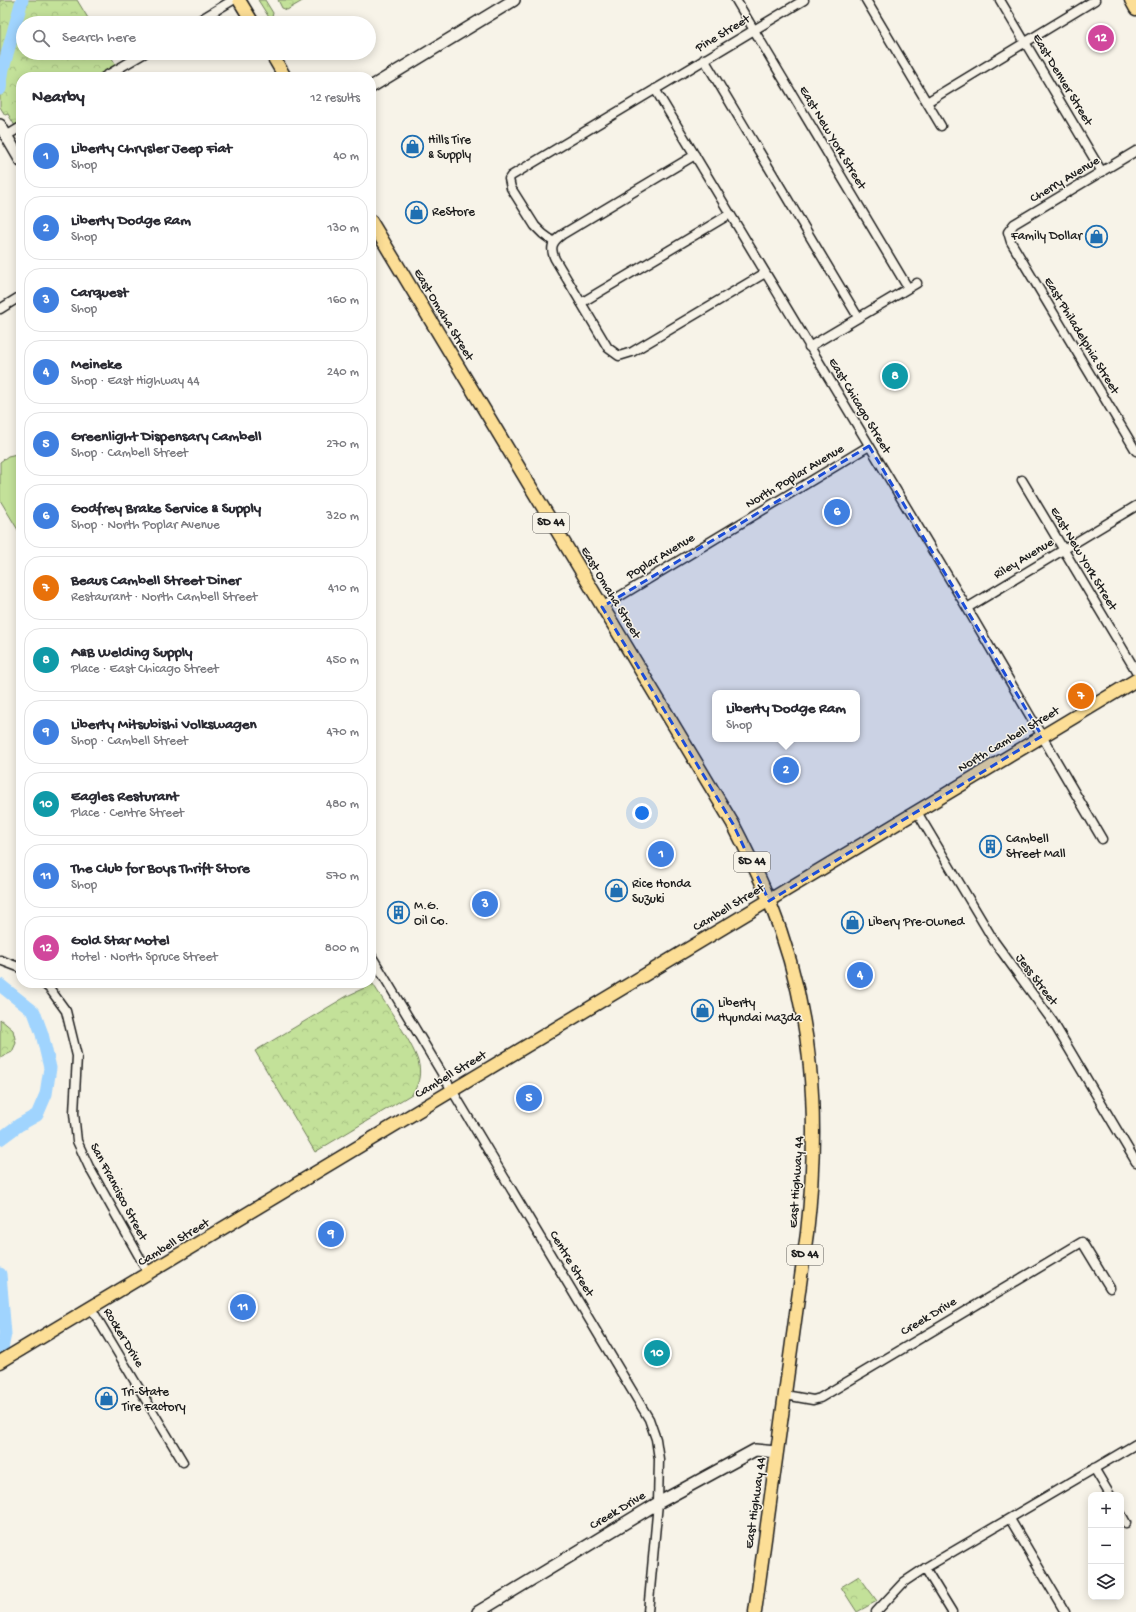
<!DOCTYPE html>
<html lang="en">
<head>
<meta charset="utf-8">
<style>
  body { margin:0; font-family:"Gochi Hand",sans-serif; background:#f2f2f3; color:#2b2b33 }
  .controls { position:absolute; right:12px; bottom:12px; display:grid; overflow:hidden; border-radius:8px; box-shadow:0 2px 10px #0003 }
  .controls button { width:36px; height:36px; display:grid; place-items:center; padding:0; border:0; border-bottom:1px solid #e1e1e2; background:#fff; color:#2b2b33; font:20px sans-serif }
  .you { position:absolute; left:642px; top:813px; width:14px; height:14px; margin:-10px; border:3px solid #fff; border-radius:50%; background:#1a73e8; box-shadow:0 0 0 6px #1a73e833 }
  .badge { display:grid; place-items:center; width:26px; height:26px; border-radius:50%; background:#2563eb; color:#fff; font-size:13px; font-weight:700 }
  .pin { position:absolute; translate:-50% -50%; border:2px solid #fff; box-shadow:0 1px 4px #0006 }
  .popup { position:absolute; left:712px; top:690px; width:148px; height:52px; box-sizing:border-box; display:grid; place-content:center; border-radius:8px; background:#fff; filter:drop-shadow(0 1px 3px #0005); font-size:13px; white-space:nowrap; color:#7c7c81 }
  .popup b { font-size:15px; color:#2b2b33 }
  .popup::after { content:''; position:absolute; left:50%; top:100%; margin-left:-8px; border:8px solid transparent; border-top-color:#fff }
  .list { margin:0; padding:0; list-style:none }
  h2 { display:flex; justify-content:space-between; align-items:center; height:52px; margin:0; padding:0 16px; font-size:17px }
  h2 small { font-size:13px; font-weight:400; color:#7c7c81 }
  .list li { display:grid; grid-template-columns:26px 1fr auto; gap:12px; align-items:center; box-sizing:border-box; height:64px; margin:0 8px 8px; padding:0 8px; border:1px solid #e1e1e2; border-radius:16px }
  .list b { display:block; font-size:15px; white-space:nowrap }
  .list p { margin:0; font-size:13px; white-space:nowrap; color:#7c7c81 }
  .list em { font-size:13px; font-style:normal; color:#7c7c81 }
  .icon { flex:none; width:22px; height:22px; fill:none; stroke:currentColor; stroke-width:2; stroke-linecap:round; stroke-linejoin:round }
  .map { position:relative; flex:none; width:1136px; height:1612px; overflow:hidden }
  .search { position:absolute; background:#fff; box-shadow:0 2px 10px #0003; left:16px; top:16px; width:360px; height:44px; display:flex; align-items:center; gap:10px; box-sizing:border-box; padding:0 14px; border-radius:22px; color:#7c7c81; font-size:15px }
  .panel { position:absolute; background:#fff; box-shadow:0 2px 10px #0003; left:16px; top:72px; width:360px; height:916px; border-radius:16px }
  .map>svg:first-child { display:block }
  .grass { fill:url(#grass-tufts); stroke:#707e5a }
  .forest { fill:url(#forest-crowns); stroke:#707e5a }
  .pitch { fill:#c3e199; stroke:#707e5a }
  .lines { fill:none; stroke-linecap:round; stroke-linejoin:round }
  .river { stroke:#a0d4fe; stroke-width:13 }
  .street-casing { stroke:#1c1c1c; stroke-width:11 }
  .secondary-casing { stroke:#1c1c1c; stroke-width:14 }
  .primary-casing { stroke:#1c1c1c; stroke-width:15 }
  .street { stroke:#f7f3e8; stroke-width:8 }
  .secondary { stroke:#f7f3e8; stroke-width:11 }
  .primary { stroke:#fcde96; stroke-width:12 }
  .marked { fill:#1d4ed8; fill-opacity:0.2; stroke:#1d4ed8; stroke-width:3; stroke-dasharray:8 5; stroke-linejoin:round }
  .labels { text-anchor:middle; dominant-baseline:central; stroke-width:3; stroke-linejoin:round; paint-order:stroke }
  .shield { fill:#f7f3e8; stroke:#5e5c59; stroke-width:1 }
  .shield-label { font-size:12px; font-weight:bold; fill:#1c1c1c }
  .street-label { font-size:13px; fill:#1c1c1c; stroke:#f7f3e8 }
  .poi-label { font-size:13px; fill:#1c1c1c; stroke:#f7f3e8; text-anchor:start }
</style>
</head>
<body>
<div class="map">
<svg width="1136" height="1612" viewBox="0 0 1136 1612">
  <defs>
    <pattern id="grass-tufts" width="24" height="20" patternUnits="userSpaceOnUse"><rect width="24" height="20" fill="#c3e199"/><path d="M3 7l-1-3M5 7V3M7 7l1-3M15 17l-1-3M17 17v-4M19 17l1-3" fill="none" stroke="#a7c083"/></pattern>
    <pattern id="forest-crowns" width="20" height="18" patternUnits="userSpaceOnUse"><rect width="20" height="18" fill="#c3e199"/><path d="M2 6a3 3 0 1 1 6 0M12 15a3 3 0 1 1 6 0" fill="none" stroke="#a7c083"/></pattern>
  </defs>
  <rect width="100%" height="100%" fill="#f7f3e8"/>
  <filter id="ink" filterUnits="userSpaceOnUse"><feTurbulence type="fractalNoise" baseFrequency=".025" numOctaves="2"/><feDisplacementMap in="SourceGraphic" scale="8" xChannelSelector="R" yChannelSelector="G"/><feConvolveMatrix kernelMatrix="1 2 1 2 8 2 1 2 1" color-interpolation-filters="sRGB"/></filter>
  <g filter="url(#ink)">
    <path class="grass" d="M258 0H265L273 13 272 17 270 19Z
      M278 0H304L287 10 282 8Z"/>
    <path class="forest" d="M0 0H77L91 23H23V53H109L116 65 97 77H21V123L15 126 8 114 5 115 0 107Z
      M373 984C384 1002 416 1047 419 1065 421 1076 418 1086 412 1094L315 1152 255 1051 347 996Z
      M0 1019 13 1030 16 1043 12 1052 0 1058Z
      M859 1576 877 1601 857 1612 841 1587Z"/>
    <path class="pitch" d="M21 453V535L0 500V462L8 456Z"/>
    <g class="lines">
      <path class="river" d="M0 89 3 69 22 0
        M0 985 34 1012 42 1034 50 1068 46 1094 37 1115 19 1125 0 1139
        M0 1274 5 1334 0 1358"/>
      <defs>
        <path id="street" d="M736 0 908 288
          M866 0 941 126
          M1000 0 1102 172
          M195 23 233 0
          M704 59 858 317
          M104 77 145 53
          M655 89 967 608 1102 839
          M927 102 1095 0
          M6 136 21 127
          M1136 151 1014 224 1008 232 1011 242 1136 451
          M695 155 563 234C553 241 549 247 555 259L608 348 619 356 632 352 765 273
          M554 242 543 234 535 226 511 188 509 179 511 176 804 0
          M581 303 730 214
          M0 309 21 296
          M809 347 917 283
          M1022 480 1136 671
          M602 607 869 446
          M967 608 1136 506
          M917 812 994 941 1053 1022 1136 1162
          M371 955 649 1419 656 1439 659 1459 658 1503 648 1612
          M0 960 21 968
          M43 983 50 989 66 1011 77 1056 74 1113 77 1141 89 1167 149 1274
          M91 1308 183 1462
          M785 1395 813 1400 820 1398 1082 1242 1110 1288
          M1094 1468 1110 1495
          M1121 1514 1126 1523
          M1010 1519 1065 1612
          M925 1568 952 1612
          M876 1612 904 1582 925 1568 1136 1444"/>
        <path id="secondary" d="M371 87 514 0
          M0 125 21 161
          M478 1612 658 1503 755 1450 777 1452"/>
        <path id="primary" d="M239 0 253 23
          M1131 0 1136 9
          M271 53 285 77
          M371 221 733 824C746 849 758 874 769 900 814 1011 820 1117 807 1233L755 1612
          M0 1362 1136 680"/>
      </defs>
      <use href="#street" class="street-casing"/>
      <use href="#secondary" class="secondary-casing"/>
      <use href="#primary" class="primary-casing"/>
      <use href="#street" class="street"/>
      <use href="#secondary" class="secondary"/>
      <use href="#primary" class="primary"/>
    </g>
  </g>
  <path class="marked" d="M869 446 1042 736 769 901 733 824 602 607Z"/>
  <defs>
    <symbol id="shop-ring" viewBox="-11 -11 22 22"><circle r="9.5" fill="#f7f3e8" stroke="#1f6fb2" stroke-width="1.5"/><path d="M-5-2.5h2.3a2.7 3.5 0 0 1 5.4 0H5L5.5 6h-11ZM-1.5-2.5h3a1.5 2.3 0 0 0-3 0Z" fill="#1f6fb2"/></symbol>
    <symbol id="building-ring" viewBox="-11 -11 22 22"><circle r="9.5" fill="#f7f3e8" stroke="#1f6fb2" stroke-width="1.5"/><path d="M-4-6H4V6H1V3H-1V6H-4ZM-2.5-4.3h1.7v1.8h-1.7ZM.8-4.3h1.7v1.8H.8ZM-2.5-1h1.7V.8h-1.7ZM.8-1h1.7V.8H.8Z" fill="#1f6fb2"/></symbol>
  </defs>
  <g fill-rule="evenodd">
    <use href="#shop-ring" x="400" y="134" width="25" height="25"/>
    <use href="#shop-ring" x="404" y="200" width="25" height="25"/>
    <use href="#shop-ring" x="1084" y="224" width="25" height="25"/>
    <use href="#building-ring" x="978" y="834" width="25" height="25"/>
    <use href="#shop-ring" x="604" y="878" width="25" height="25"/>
    <use href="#building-ring" x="386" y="900" width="25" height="25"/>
    <use href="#shop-ring" x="840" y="910" width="25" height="25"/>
    <use href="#shop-ring" x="690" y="998" width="25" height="25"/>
    <use href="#shop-ring" x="94" y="1386" width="25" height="25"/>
  </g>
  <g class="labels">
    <g class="shield">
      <rect x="533" y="513" width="36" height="20" rx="3"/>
      <rect x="734" y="852" width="36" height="20" rx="3"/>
      <rect x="787" y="1245" width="36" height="20" rx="3"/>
    </g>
    <g class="shield-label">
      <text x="551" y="523">SD 44</text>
      <text x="752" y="862">SD 44</text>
      <text x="805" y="1255">SD 44</text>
    </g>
    <g class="street-label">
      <text transform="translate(723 34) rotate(-31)">Pine Street</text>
      <text transform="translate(1062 80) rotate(59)">East Denver Street</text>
      <text transform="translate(832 138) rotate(59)">East New York Street</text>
      <text transform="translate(1065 180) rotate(-31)">Cherry Avenue</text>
      <text transform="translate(443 315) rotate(59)">East Omaha Street</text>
      <text transform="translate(1081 336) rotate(59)">East Philadelphia Street</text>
      <text transform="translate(859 406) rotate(59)">East Chicago Street</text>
      <text transform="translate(795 477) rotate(-31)">North Poplar Avenue</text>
      <text transform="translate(661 557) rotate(-31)">Poplar Avenue</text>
      <text transform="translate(1024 559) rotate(-31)">Riley Avenue</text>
      <text transform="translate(1083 559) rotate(59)">East New York Street</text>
      <text transform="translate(610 593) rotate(59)">East Omaha Street</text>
      <text transform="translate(1009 740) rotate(-31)">North Cambell Street</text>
      <text transform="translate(729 908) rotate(-31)">Cambell Street</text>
      <text transform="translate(1036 980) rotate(53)">Jess Street</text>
      <text transform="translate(451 1075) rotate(-31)">Cambell Street</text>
      <text transform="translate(797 1182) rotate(-86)">East Highway 44</text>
      <text transform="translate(118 1192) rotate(62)">San Francisco Street</text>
      <text transform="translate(174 1243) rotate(-31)">Cambell Street</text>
      <text transform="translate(571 1264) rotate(59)">Centre Street</text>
      <text transform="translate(929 1317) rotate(-31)">Creek Drive</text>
      <text transform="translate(123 1338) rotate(59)">Rocker Drive</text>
      <text transform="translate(756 1503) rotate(-82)">East Highway 44</text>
      <text transform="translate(618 1511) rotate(-31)">Creek Drive</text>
    </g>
    <g class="poi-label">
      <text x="428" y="140">Hills Tire<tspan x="428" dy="15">&amp; Supply</tspan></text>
      <text x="432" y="212">ReStore</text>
      <text x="1082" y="236" text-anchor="end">Family Dollar</text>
      <text x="1006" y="839">Cambell<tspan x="1006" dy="15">Street Mall</tspan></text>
      <text x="632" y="884">Rice Honda<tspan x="632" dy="15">Suzuki</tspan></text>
      <text x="414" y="906">M.G.<tspan x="414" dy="15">Oil Co.</tspan></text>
      <text x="868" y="922">Libery Pre-Owned</text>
      <text x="718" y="1003">Liberty<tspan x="718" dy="15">Hyundai Mazda</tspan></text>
      <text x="122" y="1392">Tri-State<tspan x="122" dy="15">Tire Factory</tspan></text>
    </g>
  </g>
</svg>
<div class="controls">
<button>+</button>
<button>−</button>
<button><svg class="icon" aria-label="layers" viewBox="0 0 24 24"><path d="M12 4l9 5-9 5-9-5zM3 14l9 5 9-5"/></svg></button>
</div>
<div class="you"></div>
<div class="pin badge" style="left:661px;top:854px;background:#3f7fe0">1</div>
<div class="pin badge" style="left:786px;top:770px;background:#3f7fe0">2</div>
<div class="popup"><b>Liberty Dodge Ram</b>Shop</div>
<div class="pin badge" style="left:485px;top:904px;background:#3f7fe0">3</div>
<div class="pin badge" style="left:860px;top:975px;background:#3f7fe0">4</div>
<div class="pin badge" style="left:529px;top:1098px;background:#3f7fe0">5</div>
<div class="pin badge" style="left:837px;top:512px;background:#3f7fe0">6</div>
<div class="pin badge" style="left:1081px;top:696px;background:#e8710a">7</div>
<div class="pin badge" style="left:895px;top:376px;background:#0f9aa8">8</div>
<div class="pin badge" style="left:331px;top:1234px;background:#3f7fe0">9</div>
<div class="pin badge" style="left:657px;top:1353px;background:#0f9aa8">10</div>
<div class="pin badge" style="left:243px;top:1307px;background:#3f7fe0">11</div>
<div class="pin badge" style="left:1101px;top:38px;background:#d1479c">12</div>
<div class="search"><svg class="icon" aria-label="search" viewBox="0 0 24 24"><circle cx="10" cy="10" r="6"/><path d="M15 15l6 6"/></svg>Search here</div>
<section class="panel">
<h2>Nearby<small>12 results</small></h2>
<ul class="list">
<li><span class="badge" style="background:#3f7fe0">1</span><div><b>Liberty Chrysler Jeep Fiat</b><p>Shop</p></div><em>40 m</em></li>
<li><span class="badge" style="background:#3f7fe0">2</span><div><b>Liberty Dodge Ram</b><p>Shop</p></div><em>130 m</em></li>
<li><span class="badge" style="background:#3f7fe0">3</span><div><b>Carquest</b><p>Shop</p></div><em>160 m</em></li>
<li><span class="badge" style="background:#3f7fe0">4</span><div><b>Meineke</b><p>Shop · East Highway 44</p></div><em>240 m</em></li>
<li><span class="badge" style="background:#3f7fe0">5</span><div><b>Greenlight Dispensary Cambell</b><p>Shop · Cambell Street</p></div><em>270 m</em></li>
<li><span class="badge" style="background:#3f7fe0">6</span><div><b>Godfrey Brake Service &amp; Supply</b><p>Shop · North Poplar Avenue</p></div><em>320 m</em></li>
<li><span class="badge" style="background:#e8710a">7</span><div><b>Beaus Cambell Street Diner</b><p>Restaurant · North Cambell Street</p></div><em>410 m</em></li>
<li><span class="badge" style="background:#0f9aa8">8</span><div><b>A&amp;B Welding Supply</b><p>Place · East Chicago Street</p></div><em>450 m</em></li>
<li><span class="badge" style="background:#3f7fe0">9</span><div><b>Liberty Mitsubishi Volkswagen</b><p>Shop · Cambell Street</p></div><em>470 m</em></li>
<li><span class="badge" style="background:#0f9aa8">10</span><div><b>Eagles Resturant</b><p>Place · Centre Street</p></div><em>480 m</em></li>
<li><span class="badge" style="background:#3f7fe0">11</span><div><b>The Club for Boys Thrift Store</b><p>Shop</p></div><em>570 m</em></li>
<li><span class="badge" style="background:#d1479c">12</span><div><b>Gold Star Motel</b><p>Hotel · North Spruce Street</p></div><em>800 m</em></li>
</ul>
</section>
</div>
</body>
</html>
